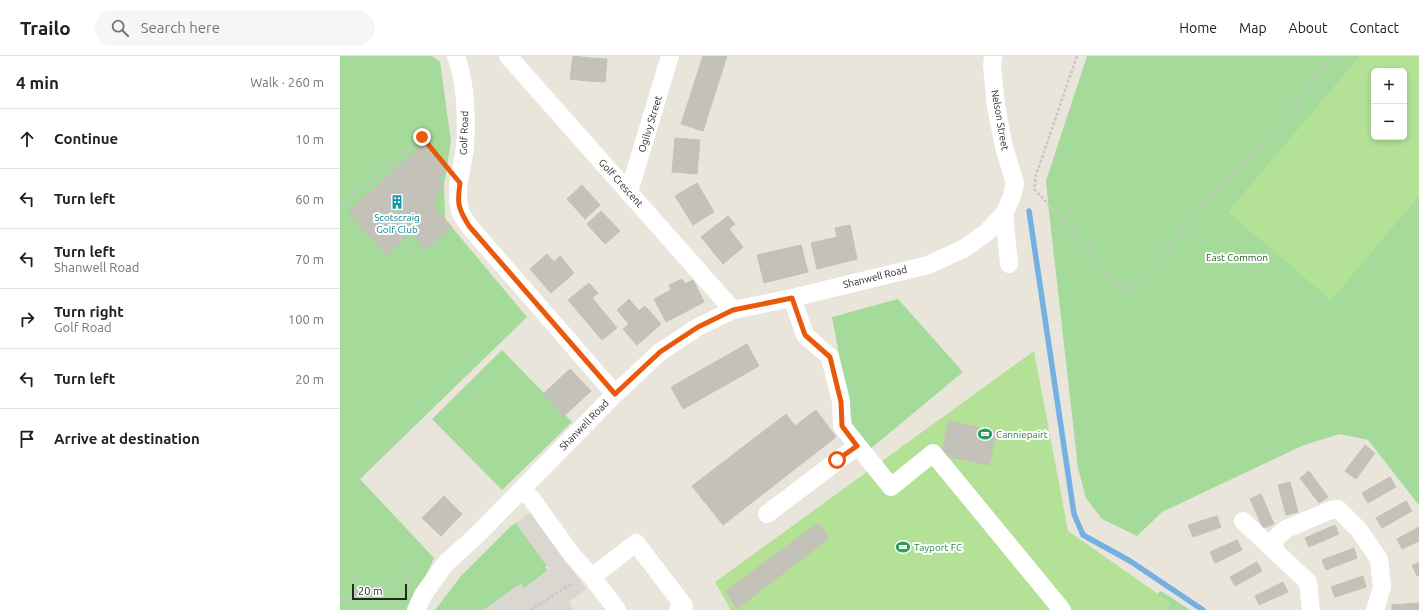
<!DOCTYPE html>
<html lang="en">
<head>
<meta charset="utf-8">
<style>
  body { margin:0; font-family:Ubuntu,sans-serif; background:#f6f6f6; color:#202124 }
  .controls { position:absolute; right:12px; top:12px; display:grid; overflow:hidden; border-radius:6px; box-shadow:0 2px 6px #0003 }
  .controls button { width:36px; height:36px; display:grid; place-items:center; padding:0; border:0; border-bottom:1px solid #e0e0e0; background:#fff; color:#202124; font:20px sans-serif }
  .scale { position:absolute; left:12px; bottom:10px; width:55px; box-sizing:border-box; padding-left:4px; border:2px solid #272727; border-top:0; font-size:11px; line-height:14px; white-space:nowrap; color:#272727; -webkit-text-stroke:3px #fff; paint-order:stroke }
  .stop { position:absolute; width:12px; height:12px; margin:-9px; border:3px solid #ea580c; border-radius:50%; background:#fff }
  .stop.end { background:#ea580c; border-color:#fff; box-shadow:0 1px 4px #0008 }
  .list { margin:0; padding:0; list-style:none }
  h2 { display:flex; justify-content:space-between; align-items:center; height:52px; margin:0; padding:0 16px; font-size:17px }
  h2 small { font-size:13px; font-weight:400; color:#757577 }
  .list li { display:grid; grid-template-columns:26px 1fr auto; gap:12px; align-items:center; box-sizing:border-box; height:60px; padding:0 16px; border-top:1px solid #e0e0e0 }
  .list b { display:block; font-size:15px; white-space:nowrap }
  .list p { margin:0; font-size:13px; white-space:nowrap; color:#757577 }
  .list em { font-size:13px; font-style:normal; color:#757577 }
  .icon { flex:none; width:22px; height:22px; fill:none; stroke:currentColor; stroke-width:2; stroke-linecap:round; stroke-linejoin:round }
  .map { position:relative; flex:none; width:1079px; height:554px; overflow:hidden }
  header { display:flex; align-items:center; gap:24px; box-sizing:border-box; height:56px; padding:0 20px; background:#fff; border-bottom:1px solid #e0e0e0 }
  header strong { font-size:19px }
  nav { display:flex; gap:22px; margin-inline-start:auto; font-size:14px }
  .search { width:280px; height:36px; background:#f6f6f6; display:flex; align-items:center; gap:10px; box-sizing:border-box; padding:0 14px; border-radius:22px; color:#757577; font-size:15px }
  main { display:flex }
  aside { flex:1; background:#fff }
  .map>svg:first-child { display:block }
  .green { fill:#a4db9a; fill-rule:evenodd }
  .pitch { fill:#b3e297; fill-rule:evenodd }
  .plaza { fill:#d9d7d0 }
  .lines { fill:none; stroke-linecap:round; stroke-linejoin:round }
  .stream { stroke:#75b0e3; stroke-width:5.5 }
  .building { fill:#c4c1b9; stroke:#c3c1b4 }
  .path { stroke:#c7c7c7; stroke-width:2.5; stroke-dasharray:3 2; stroke-linecap:butt }
  .minor { stroke:#fff; stroke-width:18 }
  .route { stroke:#ea580c; stroke-width:5 }
  .labels { text-anchor:middle; dominant-baseline:central; stroke-width:4; stroke-linejoin:round; paint-order:stroke }
  .street-label { font-size:10px; fill:#272727; stroke:#fff }
  .culture-label { font-size:10px; fill:#0d838f; stroke:#fff }
  .park-label { font-size:10px; fill:#205c1f; stroke:#fff }
  .leisure-label { font-size:10px; fill:#27864d; stroke:#fff; text-anchor:start }
</style>
</head>
<body>
<header>
<strong>Trailo</strong>
<div class="search"><svg class="icon" aria-label="search" viewBox="0 0 24 24"><circle cx="10" cy="10" r="6"/><path d="M15 15l6 6"/></svg>Search here</div>
<nav><a>Home</a><a>Map</a><a>About</a><a>Contact</a></nav>
</header>
<main>
<aside>
<h2>4 min<small>Walk · 260 m</small></h2>
<ul class="list">
<li><svg class="icon" aria-label="ahead" viewBox="0 0 24 24"><path d="M12 20V5M6 11l6-6 6 6"/></svg><div><b>Continue</b></div><em>10 m</em></li>
<li><svg class="icon" aria-label="left" viewBox="0 0 24 24"><path d="M17 20v-9H6M10 6l-5 5 5 5"/></svg><div><b>Turn left</b></div><em>60 m</em></li>
<li><svg class="icon" aria-label="left" viewBox="0 0 24 24"><path d="M17 20v-9H6M10 6l-5 5 5 5"/></svg><div><b>Turn left</b><p>Shanwell Road</p></div><em>70 m</em></li>
<li><svg class="icon" aria-label="right" viewBox="0 0 24 24"><path d="M7 20v-9h11M14 6l5 5-5 5"/></svg><div><b>Turn right</b><p>Golf Road</p></div><em>100 m</em></li>
<li><svg class="icon" aria-label="left" viewBox="0 0 24 24"><path d="M17 20v-9H6M10 6l-5 5 5 5"/></svg><div><b>Turn left</b></div><em>20 m</em></li>
<li><svg class="icon" aria-label="arrive" viewBox="0 0 24 24"><path d="M6 21V4h12l-3 4 3 4H6"/></svg><div><b>Arrive at destination</b></div></li>
</ul>
</aside>
<div class="map">
<svg width="1079" height="554" viewBox="0 0 1079 554">
  <rect width="100%" height="100%" fill="#e9e5da"/>
  <path class="green" d="M0 0H92L100 6 111 85 104 129 105 163 187 261 20 423 94 502 70 554H0Z
    M747 0H1079V449L1028 384 1000 378 964 389 822 456 797 480 762 463 746 442 738 412 709 156 706 125ZM1034 15H1064V81H1034Z
    M558 243 623 316 529 394 512 367 492 261Z
    M162 294 232 366 162 434 92 363Z
    M176 467 207 510 205 511 208 515 184 532 181 528 176 531 144 554H95L121 520 171 470Z
    M821 535 850 554H798Z"/>
  <path class="pitch" d="M1020 0H1079V140L991 244 888 156ZM1034 15H1064V81H1034Z
    M694 295 728 475 831 547 826 554H391L375 526Z"/>
  <path class="plaza" d="M191 456 246 533 229 546 234 554H144L176 531 181 528 184 532 209 513 176 467Z"/>
  <g class="lines">
    <path class="stream" d="M689 155 734 458 743 479 790 505 863 554"/>
  </g>
  <path class="building" d="M233 0 250 2 248 25 230 23Z
    M363 0H387L363 75 341 68Z
    M250 2 267 3 265 26 248 25Z
    M335 82 360 84 357 118 332 116Z
    M83 88 106 115 98 122 104 129 94 139 99 143 92 149 112 171 86 194 71 177 46 199 8 156Z
    M357 127 374 156 353 169 335 140Z
    M242 129 260 149 245 163 227 143Z
    M261 155 280 175 265 188 247 168Z
    M388 160 395 168 389 173 403 191 383 208 361 181Z
    M510 169 517 203 477 213 471 187 497 181 495 172Z
    M461 189 468 216 424 227 417 199Z
    M207 198 214 206 220 200 234 217 211 237 190 213Z
    M342 223 345 228 353 224 364 246 326 266 314 243 331 234 329 229Z
    M249 227 258 237 252 242 277 272 262 284 228 244Z
    M289 243 299 255 305 250 321 268 297 289 283 273 289 268 277 254Z
    M407 288 419 310 343 353 331 331Z
    M230 313 251 335 224 360 203 338Z
    M476 354 496 381 383 469 352 430 446 358 455 370Z
    M609 365 657 376 649 409 601 399Z
    M1025 389 1035 397 1016 423 1005 415Z
    M969 415 988 441 979 447 960 422Z
    M1050 421 1056 431 1028 447 1022 437Z
    M950 426 958 456 946 459 938 429Z
    M921 438 934 468 923 472 910 443Z
    M104 440 122 458 101 480 82 462Z
    M1066 445 1072 455 1042 472 1036 462Z
    M877 460 881 471 853 481 848 469Z
    M478 467 489 482 397 553 386 535Z
    M995 469 999 478 969 491 965 482Z
    M1079 471V485L1062 493 1057 483Z
    M897 484 902 494 875 507 870 496Z
    M1014 492 1017 502 986 514 982 504Z
    M917 506 922 515 895 530 890 521Z
    M1079 507V519L1077 520 1072 509Z
    M1023 520 1026 531 995 541 991 531Z
    M943 526 948 536 919 549 915 540Z
    M1079 547V554H1052V549Z"/>
  <g class="lines">
    <path class="path" d="M737 0 696 119 694 133 717 157 780 231 790 234 804 221 876 136 949 57 993 0
      M0 151 82 81 104 108
      M0 544 75 517
      M190 554 229 529 234 528"/>
    <path class="minor" d="M116 0C126 28 127 61 125 91 123 111 114 134 120 154 121 160 126 165 129 170L275 338
      M168 0 393 254
      M289 136 330 0
      M664 158 669 208
      M452 242 465 279 490 301 501 345 502 370 551 431 593 397 722 554
      M182 434 191 442 232 499 252 521 277 554
      M427 458 517 390
      M903 465 968 526 971 554
      M933 493 937 481 946 473 991 454 998 453 1019 474 1039 503 1042 531 1035 554
      M252 521 296 487 344 550 338 554
      M76 554 83 539 105 508 137 479 275 338 320 296 358 271 393 254 452 242 588 209 625 192 647 176 664 158 672 140 675 127 664 91 656 50 652 9 653 0"/>
  </g>
  <g class="lines">
    <path class="route" d="M82 81 120 127C117 148 118 152 129 170L275 338 320 296 358 271 393 254 452 242 465 279 490 301 501 346 502 370 517 390 497 404"/>
  </g>
  <defs>
    <symbol id="building-bare" viewBox="-9 -9 18 18"><path d="M-4-6H4V6H1V3H-1V6H-4ZM-2.5-4.3h1.7v1.8h-1.7ZM.8-4.3h1.7v1.8H.8ZM-2.5-1h1.7V.8h-1.7ZM.8-1h1.7V.8H.8Z" fill="#0f9aa8" stroke="#fff" stroke-width="2.5" paint-order="stroke"/></symbol>
    <symbol id="stadium-bare" viewBox="-9 -9 18 18"><path d="M0-5a6.5 5 0 1 0 0 10a6.5 5 0 1 0 0-10ZM-3.5-1.8h7v3.6h-7Z" fill="#2e9e5b" stroke="#fff" stroke-width="2.5" paint-order="stroke"/></symbol>
  </defs>
  <g fill-rule="evenodd">
    <use href="#building-bare" x="47" y="136" width="20" height="20"/>
    <use href="#stadium-bare" x="635" y="368" width="20" height="20"/>
    <use href="#stadium-bare" x="553" y="481" width="20" height="20"/>
  </g>
  <g class="labels">
    <g class="street-label">
      <text transform="translate(660 64) rotate(80)">Nelson Street</text>
      <text transform="translate(310 68) rotate(-73)">Ogilvy Street</text>
      <text transform="translate(124 77) rotate(-88)">Golf Road</text>
      <text transform="translate(281 127) rotate(48)">Golf Crescent</text>
      <text transform="translate(535 221) rotate(-14)">Shanwell Road</text>
      <text transform="translate(244 369) rotate(-46)">Shanwell Road</text>
    </g>
    <g class="culture-label">
      <text x="57" y="161">Scotscraig<tspan x="57" dy="12">Golf Club</tspan></text>
    </g>
    <g class="park-label">
      <text x="897" y="201">East Common</text>
    </g>
    <g class="leisure-label">
      <text x="656" y="378">Canniepairt</text>
      <text x="574" y="491">Tayport FC</text>
    </g>
  </g>
</svg>
<div class="controls">
<button>+</button>
<button>−</button>
</div>
<div class="scale">20 m</div>
<div class="stop" style="left:497px;top:404px"></div>
<div class="stop end" style="left:82px;top:81px"></div>
</div>
</main>
</body>
</html>
